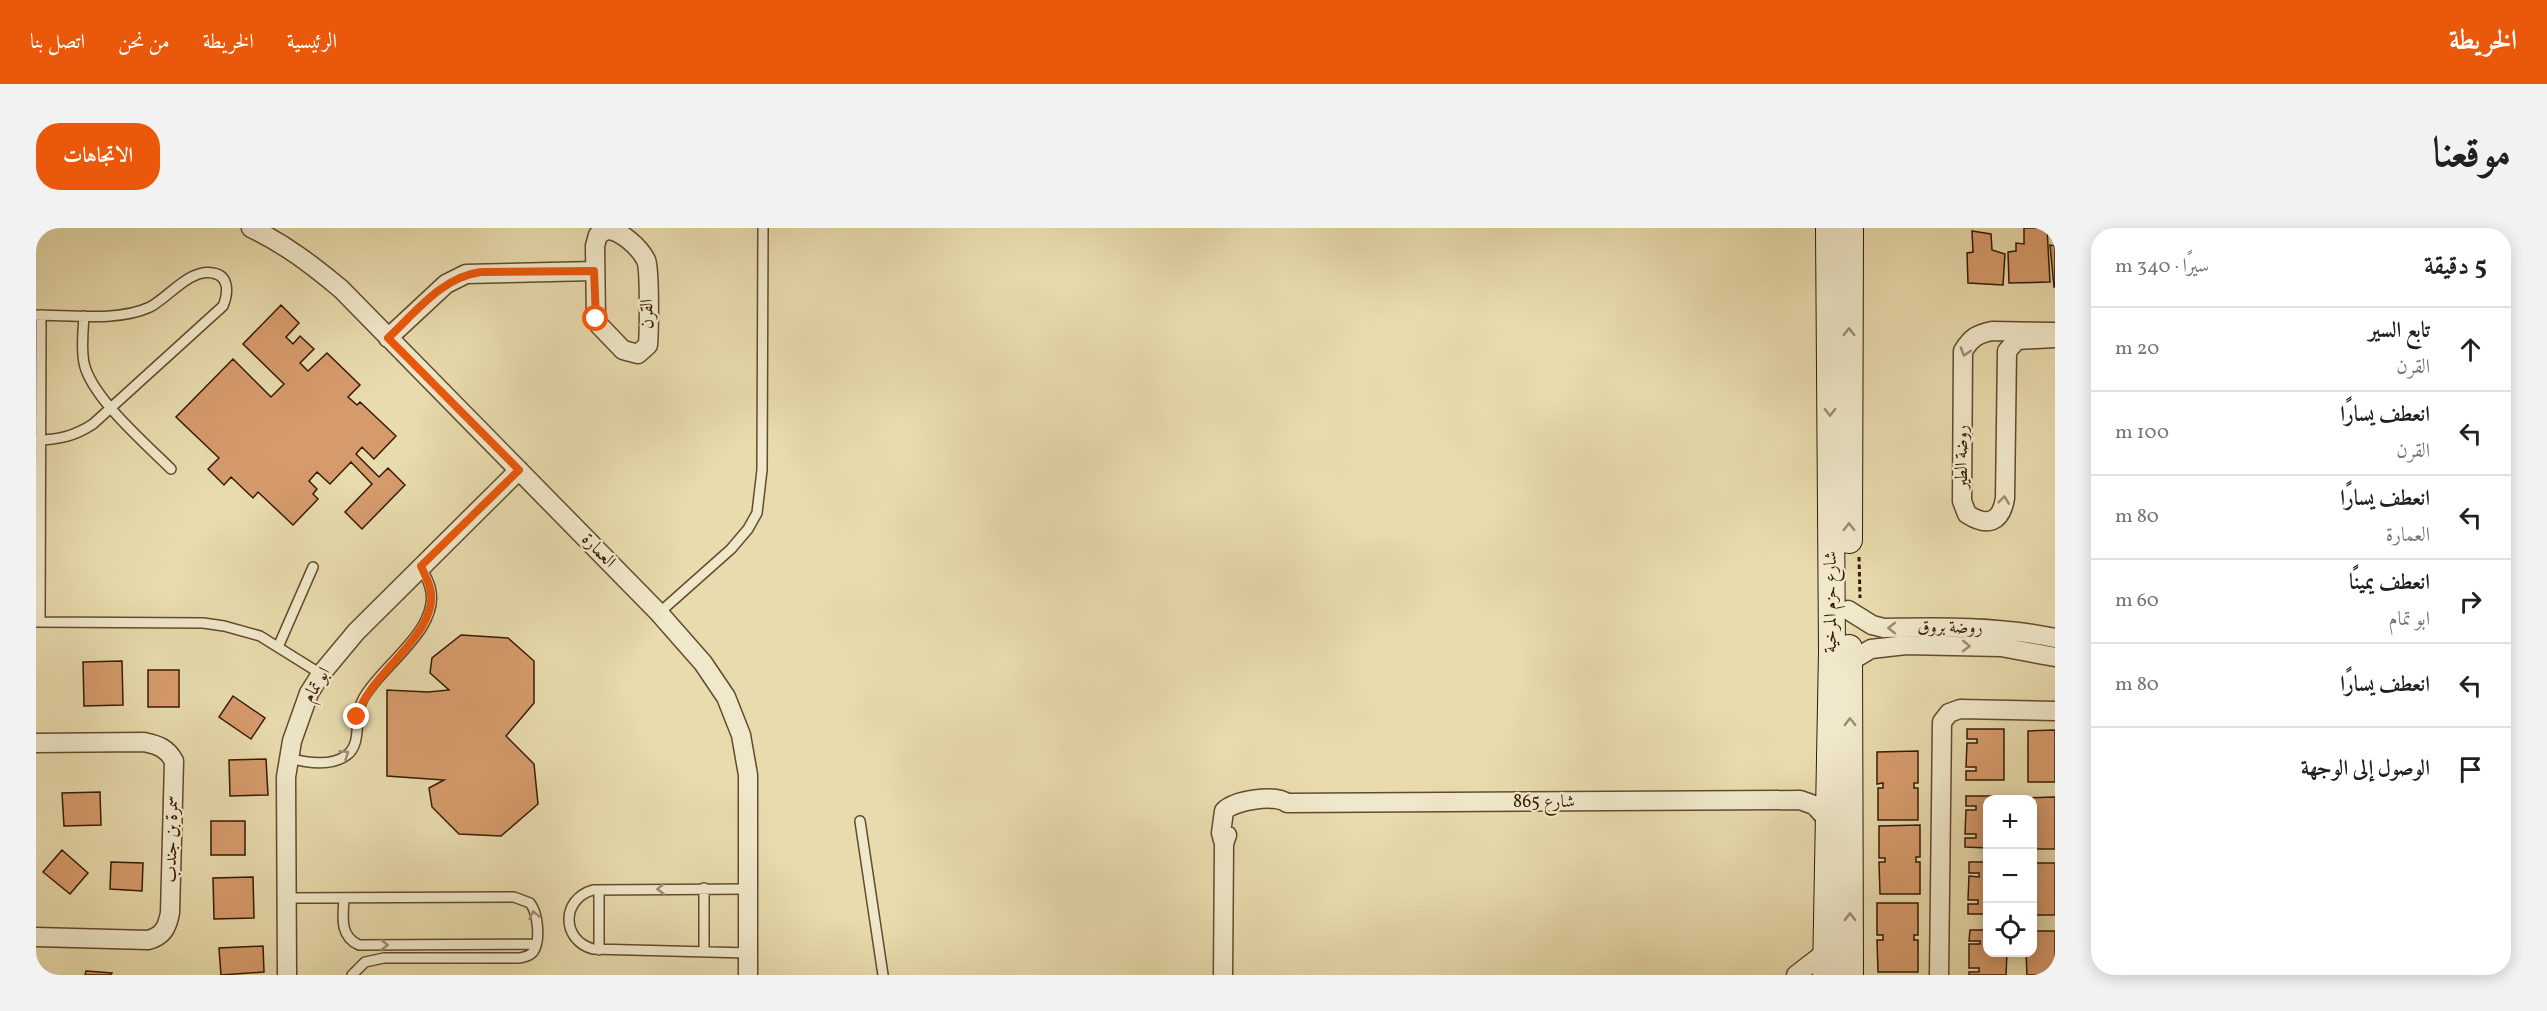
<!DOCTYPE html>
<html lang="ar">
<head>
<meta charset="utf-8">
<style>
  body { margin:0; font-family:Vollkorn,Amiri,serif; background:#f2f2f2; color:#202124; direction:rtl }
  .controls { position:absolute; right:18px; bottom:18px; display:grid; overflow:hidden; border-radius:12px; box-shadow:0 3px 15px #0003 }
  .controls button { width:54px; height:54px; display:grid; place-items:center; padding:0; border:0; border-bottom:2px solid #e0e0e0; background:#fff; color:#202124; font:30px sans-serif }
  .stop { position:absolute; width:18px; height:18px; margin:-14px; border:4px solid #ea580c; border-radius:50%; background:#fff }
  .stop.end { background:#ea580c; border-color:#fff; box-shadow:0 2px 6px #0008 }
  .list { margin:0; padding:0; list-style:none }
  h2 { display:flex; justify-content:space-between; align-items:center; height:78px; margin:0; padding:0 24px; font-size:26px }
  h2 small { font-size:20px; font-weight:400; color:#757577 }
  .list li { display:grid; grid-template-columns:39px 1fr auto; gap:18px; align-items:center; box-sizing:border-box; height:84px; padding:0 24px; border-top:2px solid #e0e0e0 }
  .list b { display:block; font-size:22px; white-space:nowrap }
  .list p { margin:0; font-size:20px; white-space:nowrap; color:#757577 }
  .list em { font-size:20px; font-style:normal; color:#757577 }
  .icon { flex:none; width:33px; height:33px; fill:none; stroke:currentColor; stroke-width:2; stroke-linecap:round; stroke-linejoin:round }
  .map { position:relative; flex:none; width:2019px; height:747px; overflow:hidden; direction:ltr; border-radius:24px }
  header { display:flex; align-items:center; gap:36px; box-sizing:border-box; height:84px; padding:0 30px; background:#ea580c; color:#fff }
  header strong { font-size:28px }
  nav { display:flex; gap:33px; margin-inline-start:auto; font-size:21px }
  .intro { display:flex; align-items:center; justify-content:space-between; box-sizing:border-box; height:144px; padding:0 36px }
  h1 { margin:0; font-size:42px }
  .button { padding:15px 27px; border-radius:24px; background:#ea580c; color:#fff; font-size:21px; font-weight:700 }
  main { display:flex; gap:36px; padding:0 36px }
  aside { flex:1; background:#fff; border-radius:24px; box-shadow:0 3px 15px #0003 }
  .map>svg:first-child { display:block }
  .building { fill:#d69b6c; stroke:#381a04; stroke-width:1.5 }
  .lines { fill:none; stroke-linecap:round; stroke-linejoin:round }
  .lane-casing { stroke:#644a2e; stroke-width:12 }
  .street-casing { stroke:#644a2e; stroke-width:21 }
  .secondary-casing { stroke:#381a04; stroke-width:28 }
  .path { stroke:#381a04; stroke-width:3; stroke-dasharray:4.5 3; stroke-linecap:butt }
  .lane { stroke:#f0e8ca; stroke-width:9 }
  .street { stroke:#f0e8ca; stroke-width:18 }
  .secondary { stroke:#f0e8ca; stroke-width:26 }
  .oneway { stroke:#9d8b71 }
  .route { stroke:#ea580c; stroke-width:8 }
  .labels { text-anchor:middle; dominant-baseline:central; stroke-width:4.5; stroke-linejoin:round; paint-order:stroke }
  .street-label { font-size:18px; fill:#381a04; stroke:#f0e8ca }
</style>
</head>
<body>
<header>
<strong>الخريطة</strong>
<nav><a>الرئيسية</a><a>الخريطة</a><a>من نحن</a><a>اتصل بنا</a></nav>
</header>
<div class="intro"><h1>موقعنا</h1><a class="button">الاتجاهات</a></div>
<main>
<aside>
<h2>5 دقيقة<small>سيرًا · 340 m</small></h2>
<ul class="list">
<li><svg class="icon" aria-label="ahead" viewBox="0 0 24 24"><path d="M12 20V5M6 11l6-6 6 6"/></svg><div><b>تابع السير</b><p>القرن</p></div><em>20 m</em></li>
<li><svg class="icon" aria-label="left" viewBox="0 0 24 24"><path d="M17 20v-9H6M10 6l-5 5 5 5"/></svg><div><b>انعطف يسارًا</b><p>القرن</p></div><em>100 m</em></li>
<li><svg class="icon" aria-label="left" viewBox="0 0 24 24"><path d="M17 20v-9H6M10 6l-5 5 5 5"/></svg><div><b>انعطف يسارًا</b><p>العمارة</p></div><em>80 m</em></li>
<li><svg class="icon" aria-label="right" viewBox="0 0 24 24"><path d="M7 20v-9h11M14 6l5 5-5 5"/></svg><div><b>انعطف يمينًا</b><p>ابو تمام</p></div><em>60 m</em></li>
<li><svg class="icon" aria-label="left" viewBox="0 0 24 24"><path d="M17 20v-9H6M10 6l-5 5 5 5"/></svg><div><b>انعطف يسارًا</b></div><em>80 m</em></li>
<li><svg class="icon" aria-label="arrive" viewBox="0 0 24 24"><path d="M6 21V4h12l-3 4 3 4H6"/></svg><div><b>الوصول إلى الوجهة</b></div></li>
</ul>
</aside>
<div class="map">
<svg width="2019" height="747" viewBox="0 0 2019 747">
  <rect width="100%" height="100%" fill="#e8dbad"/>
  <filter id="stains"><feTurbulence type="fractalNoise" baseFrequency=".00333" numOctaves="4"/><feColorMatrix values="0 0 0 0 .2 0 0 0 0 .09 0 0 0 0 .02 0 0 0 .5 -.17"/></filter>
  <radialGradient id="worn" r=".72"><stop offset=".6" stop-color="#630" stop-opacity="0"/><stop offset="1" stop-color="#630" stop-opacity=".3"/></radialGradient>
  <path class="building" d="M1988 0H2011L2014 54 1973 55 1972 24 1980 23V15L1988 16Z
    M1936 3 1955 6 1956 22 1969 26 1967 57 1932 55 1931 25 1937 24Z
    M2014 17 2019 18V59H2018Z
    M245 77 263 95 250 109 257 116 264 108 278 121 264 135 272 143 291 125 324 157 312 169 321 177 324 174 360 208 338 231 326 219 320 226 343 249 352 240 369 257 326 301 309 284 336 256 315 234 294 256 281 244 273 253 281 261 277 266 282 271 257 297 222 264 217 270 195 249 188 257 172 241 183 230 140 189 197 131 235 169 248 156 207 116Z
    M425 407 472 410 498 433V475L470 508 498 536 502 576 465 608 423 606 396 579 393 560 408 552 351 548V462L392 464 413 462 394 445 396 430Z
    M86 433 87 477 48 478 47 434Z
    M112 442H143V479H112Z
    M197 468 229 490 215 511 183 489Z
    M1931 501H1968V552H1930V543H1940V539H1930L1931 515H1941V511H1931Z
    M2019 502V554H1992V503Z
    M1882 523V555H1878V560H1882V592H1842V560H1847V555L1841 556V524Z
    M230 531 232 567 194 568 193 532Z
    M64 564 65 597 28 598 26 565Z
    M1930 568H1967V572H1952V620L1929 619V610H1940V606H1929L1930 582H1940V578H1930Z
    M2019 569V621H1996V572L1992 570Z
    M175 593H209V627H175Z
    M1884 597V629H1880V634H1884V666H1844L1843 634H1849V630H1843V598Z
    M26 622 52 645 34 666 7 644Z
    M75 634 107 635 106 663 74 661Z
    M1933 634H1952V686H1932V676H1942V672H1932L1933 648 1943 649V645H1933Z
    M1996 635H2019V687H1996Z
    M217 649 218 690 178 691 177 650Z
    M1841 675H1882V707H1878V712H1882V744H1842L1841 712H1847V707H1841Z
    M1934 702H1952V724H1971L1970 747H1933V744H1943V740H1933V716H1944V713H1933Z
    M1996 703H2019V747H1991L1990 724H1996Z
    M227 718 228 744 185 747 183 720Z
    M50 743 76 745 75 747H49Z"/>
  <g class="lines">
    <defs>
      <path id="lane" d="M0 87C34 87 82 94 114 79 133 69 154 40 177 45 194 48 192 66 187 78L57 196C39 208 22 212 0 212
        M48 88C47 103 45 120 48 135 55 169 110 216 135 241
        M623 385 695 321 712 301 721 285 726 242 727 0
        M0 394 167 395 188 398 224 408 285 446
        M4 394 5 87
        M242 419 277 339
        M253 530C271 535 295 539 311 527 327 515 317 488 327 471 344 438 406 401 394 359 392 352 388 345 385 338
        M824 593 847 747
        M251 670 478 669 494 675C502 685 505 713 497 724 493 729 488 729 483 730H348L329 734 316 747
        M308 670C307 688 303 708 323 717L499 716
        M563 722V662
        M668 723V660
        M712 725 557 721C525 712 525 671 557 662L713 661"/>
      <path id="street" d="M215 0C249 16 276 37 305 61L623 385 667 435 690 469 705 507 712 547V747
        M570 2C584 1 604 20 610 32 614 41 613 104 612 117L602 126 587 122 563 97 560 91 559 18 562 7Z
        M2019 104 1956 103C1941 106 1935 110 1927 123L1926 273 1931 286C1951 299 1965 295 1969 270L1971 123 1981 112 2019 110
        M352 110 410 56 430 46 558 43
        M1812 382 1836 397 1848 400C1906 399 1963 398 2019 410
        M1813 434 1835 421 1870 417 1965 419 2019 429
        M0 515 108 514C122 517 131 520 138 533L134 685C131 700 127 708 112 712L0 709
        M1188 616 1185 605 1188 583C1199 572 1239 566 1251 575L1764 572 1778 577 1791 591
        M251 747 250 549 256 513 273 465 285 446 320 404 483 242
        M1187 747 1188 616 1191 607
        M1760 747 1790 724
        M1903 747 1906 494 1913 485 1924 481 2019 483"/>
      <path id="secondary" d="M1813 312 1814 0
        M1813 420 1814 747
        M1790 747 1796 423 1793 0"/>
    </defs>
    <use href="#lane" class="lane-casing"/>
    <use href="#street" class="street-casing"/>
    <use href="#secondary" class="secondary-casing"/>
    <path class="path" d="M1823 329 1824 370"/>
    <use href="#lane" class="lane"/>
    <use href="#street" class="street"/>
    <use href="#secondary" class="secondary"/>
  </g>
  <defs><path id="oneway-chevron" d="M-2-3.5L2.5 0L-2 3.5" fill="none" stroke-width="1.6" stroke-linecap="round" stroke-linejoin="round" transform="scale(1.5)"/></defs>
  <g class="oneway">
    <use href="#oneway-chevron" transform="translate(1813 104) rotate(-90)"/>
    <use href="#oneway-chevron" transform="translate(1929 124) rotate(107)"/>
    <use href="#oneway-chevron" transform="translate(1794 184) rotate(90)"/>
    <use href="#oneway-chevron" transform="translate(1968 272) rotate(-83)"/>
    <use href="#oneway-chevron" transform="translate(1813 299) rotate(-90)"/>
    <use href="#oneway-chevron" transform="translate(1856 400) rotate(-180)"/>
    <use href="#oneway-chevron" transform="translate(1930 418) rotate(1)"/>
    <use href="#oneway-chevron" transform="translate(1814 494) rotate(-91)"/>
    <use href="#oneway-chevron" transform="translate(309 526) rotate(-34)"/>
    <use href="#oneway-chevron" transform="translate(625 661) rotate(179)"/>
    <use href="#oneway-chevron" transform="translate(498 687) rotate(-102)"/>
    <use href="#oneway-chevron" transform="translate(1814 689) rotate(-90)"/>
    <use href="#oneway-chevron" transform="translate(348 717)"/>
  </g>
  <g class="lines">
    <path class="route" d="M321 489C331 446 406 405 394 360 392 352 388 345 385 338L483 242 352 110C380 84 406 49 445 44L558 43 560 91"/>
  </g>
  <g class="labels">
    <g class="street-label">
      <text transform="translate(612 86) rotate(-91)">القرن</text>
      <text transform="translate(1926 229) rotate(-90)">روضة الطير</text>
      <text transform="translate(562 323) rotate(46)">العمارة</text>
      <text transform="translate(1795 374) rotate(-90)">شارع حزم المرخية</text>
      <text transform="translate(1914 400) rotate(1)">روضة بروق</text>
      <text transform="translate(281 457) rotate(-59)">ابو تمام</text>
      <text x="1508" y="574">شارع 865</text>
      <text transform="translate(136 611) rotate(-89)">سمرة بن جندب</text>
    </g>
  </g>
  <rect width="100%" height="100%" filter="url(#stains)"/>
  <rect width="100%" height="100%" fill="url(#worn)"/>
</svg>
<div class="controls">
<button>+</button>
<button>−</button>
<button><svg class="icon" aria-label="locate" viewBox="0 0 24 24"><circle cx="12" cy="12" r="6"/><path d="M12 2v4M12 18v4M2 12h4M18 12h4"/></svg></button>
</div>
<div class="stop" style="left:560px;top:91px"></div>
<div class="stop end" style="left:321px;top:489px"></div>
</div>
</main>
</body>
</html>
